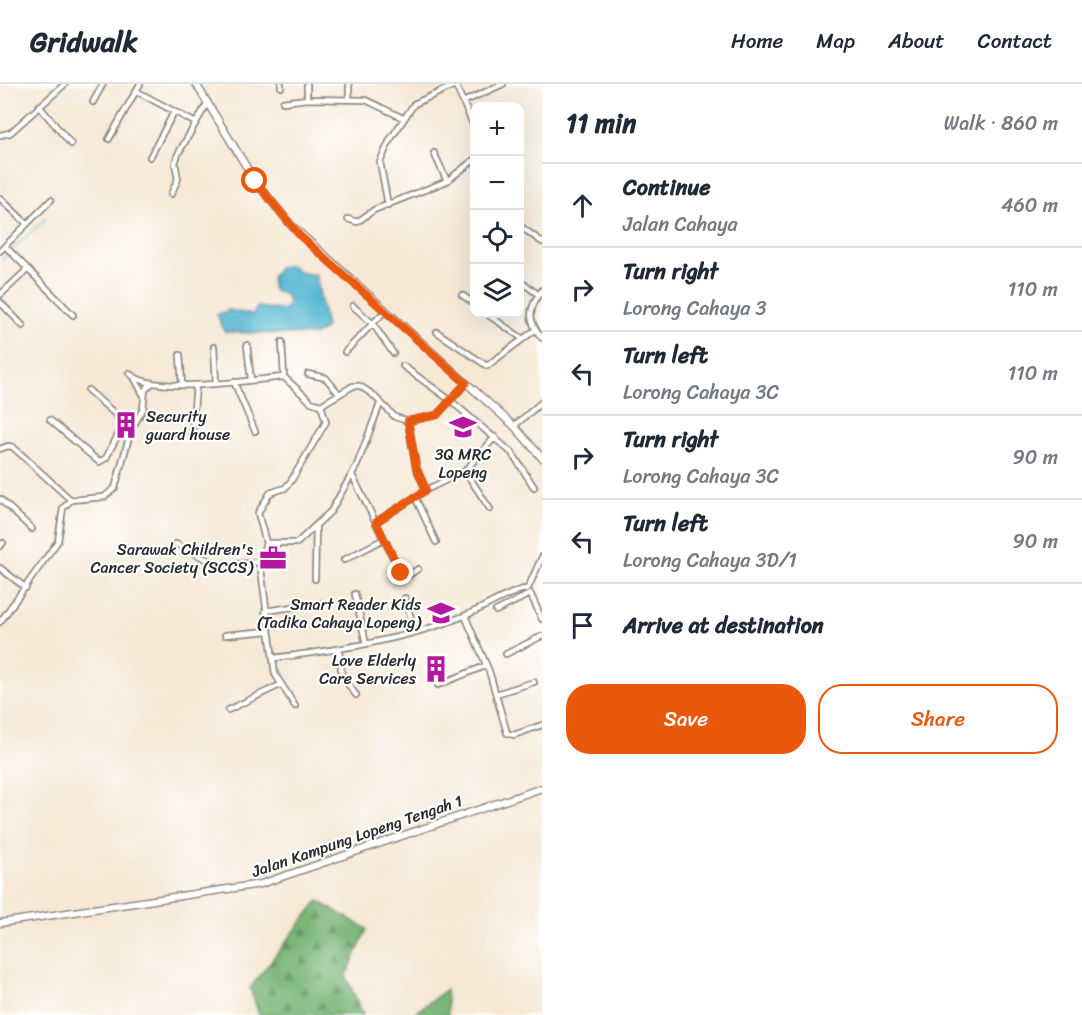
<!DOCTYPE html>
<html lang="en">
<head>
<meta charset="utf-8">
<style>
  body { margin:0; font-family:Sriracha,sans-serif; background:#f6f6f7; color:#1f2937 }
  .controls { position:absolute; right:18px; top:18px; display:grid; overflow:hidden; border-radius:12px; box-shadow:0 6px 24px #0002 }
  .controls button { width:54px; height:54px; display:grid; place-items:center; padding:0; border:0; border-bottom:2px solid #e0e1e3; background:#fff; color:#1f2937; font:30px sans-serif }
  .stop { position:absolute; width:18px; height:18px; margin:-14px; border:4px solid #ea580c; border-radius:50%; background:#fff }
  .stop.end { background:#ea580c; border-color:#fff; box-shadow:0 2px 6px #0008 }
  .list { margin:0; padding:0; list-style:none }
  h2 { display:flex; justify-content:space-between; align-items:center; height:78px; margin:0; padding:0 24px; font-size:26px }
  h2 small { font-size:20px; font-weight:400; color:#747a83 }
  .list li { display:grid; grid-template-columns:39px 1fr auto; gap:18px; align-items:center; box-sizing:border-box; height:84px; padding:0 24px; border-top:2px solid #e0e1e3 }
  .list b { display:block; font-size:22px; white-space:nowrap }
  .list p { margin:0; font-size:20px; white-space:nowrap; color:#747a83 }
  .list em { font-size:20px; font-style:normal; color:#747a83 }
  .actions { display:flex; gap:12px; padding:18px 24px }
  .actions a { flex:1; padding:14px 0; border:2px solid #ea580c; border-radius:24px; text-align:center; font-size:21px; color:#ea580c }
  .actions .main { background:#ea580c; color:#fff }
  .icon { flex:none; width:33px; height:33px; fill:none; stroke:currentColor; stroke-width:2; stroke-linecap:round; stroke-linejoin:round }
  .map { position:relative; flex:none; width:542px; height:931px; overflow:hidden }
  header { display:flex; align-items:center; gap:36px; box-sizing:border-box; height:84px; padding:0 30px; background:#fff; border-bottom:2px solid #e0e1e3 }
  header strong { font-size:28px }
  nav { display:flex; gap:33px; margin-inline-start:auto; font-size:21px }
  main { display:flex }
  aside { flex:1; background:#fff }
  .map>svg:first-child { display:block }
  .forest { fill:url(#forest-firs); stroke:#527050; stroke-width:1.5 }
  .water { fill:#54b7d3; stroke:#40717f; stroke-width:1.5 }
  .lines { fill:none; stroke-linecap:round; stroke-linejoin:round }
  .stream { stroke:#54b7d3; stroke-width:1.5 }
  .street-casing { stroke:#908a80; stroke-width:8 }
  .secondary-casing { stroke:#908a80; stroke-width:9 }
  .street { stroke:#fff; stroke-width:4.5 }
  .secondary { stroke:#fff; stroke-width:6 }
  .route { stroke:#ea580c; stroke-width:8 }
  .labels { text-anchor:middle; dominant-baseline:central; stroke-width:4.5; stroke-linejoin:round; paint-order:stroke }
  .poi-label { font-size:16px; fill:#2b2b2b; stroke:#fff; text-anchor:end }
  .street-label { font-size:16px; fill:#2b2b2b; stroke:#fff }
</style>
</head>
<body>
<header>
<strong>Gridwalk</strong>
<nav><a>Home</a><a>Map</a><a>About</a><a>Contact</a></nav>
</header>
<main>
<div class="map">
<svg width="542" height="931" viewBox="0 0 542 931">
  <defs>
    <pattern id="forest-firs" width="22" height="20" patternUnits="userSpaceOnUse" patternTransform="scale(1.5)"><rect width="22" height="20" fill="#78b676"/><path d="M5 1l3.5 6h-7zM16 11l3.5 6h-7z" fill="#639461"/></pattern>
  </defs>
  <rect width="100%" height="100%" fill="#fff"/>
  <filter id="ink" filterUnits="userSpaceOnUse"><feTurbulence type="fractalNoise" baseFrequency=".0167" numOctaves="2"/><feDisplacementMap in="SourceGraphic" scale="12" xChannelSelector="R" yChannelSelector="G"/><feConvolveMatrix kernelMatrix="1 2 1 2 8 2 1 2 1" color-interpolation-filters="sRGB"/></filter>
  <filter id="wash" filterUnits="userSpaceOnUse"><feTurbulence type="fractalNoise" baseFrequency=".008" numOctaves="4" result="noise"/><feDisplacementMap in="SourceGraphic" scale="24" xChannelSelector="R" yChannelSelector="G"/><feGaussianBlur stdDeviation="1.35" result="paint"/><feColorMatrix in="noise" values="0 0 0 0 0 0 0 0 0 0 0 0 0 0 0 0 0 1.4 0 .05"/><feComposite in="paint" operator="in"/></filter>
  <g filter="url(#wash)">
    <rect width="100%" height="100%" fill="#f6e8d5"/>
    <path class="forest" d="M318 817 367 845 346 892 363 931H259L250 904Z
      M446 906 448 931H412Z"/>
    <path class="water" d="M291 181 299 188 316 191 326 244 315 251 225 248 217 231 229 226 253 231 257 223 283 226 289 221 285 210 273 206 271 195 279 183Z"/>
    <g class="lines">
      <path class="stream" d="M13 165 47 133
        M0 178 8 170"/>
    </g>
  </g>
  <g filter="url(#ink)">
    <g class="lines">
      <defs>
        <path id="street" d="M140 0 136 7 194 38
          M281 0V3
          M307 0V15
          M349 0V14
          M455 0 475 45
          M93 18 103 0
          M283 18 307 15 366 16 403 34
          M463 18 503 0
          M39 22 71 60
          M0 51 10 49 65 0
          M109 55 136 7
          M434 69 447 97
          M150 73 174 28
          M171 110 178 95 175 79 178 70 208 18
          M0 114 27 140
          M388 121 380 78 390 56 414 20 455 1
          M348 135 357 138 374 126 447 97 475 75
          M520 142 542 158
          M5 162 73 231
          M0 167 51 116
          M520 197 539 211
          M542 206C528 225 527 236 542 254
          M0 211 28 185
          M462 211 475 220
          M0 218 23 242
          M353 222 373 240 393 269
          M487 230 523 255
          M437 248 487 282 535 246
          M282 258 284 293
          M247 261 251 296
          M214 263 216 299
          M345 268 385 227
          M180 271 182 301
          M403 282 450 316 512 369 534 403
          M129 289C151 312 251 296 284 293L311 318 321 321 353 302H360L372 310 395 333 408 337 437 331 466 299
          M308 290 326 294 339 310
          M135 295 143 310
          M234 298 255 347
          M88 306 123 337V341L131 346
          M50 336 99 378 106 374 123 341
          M514 342 542 318
          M192 350 196 301
          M0 365 8 362 13 363 71 416 104 413 115 404 131 346 143 325 145 306 152 299
          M465 387 490 425
          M352 391 401 489 409 491 418 485
          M426 406 465 387 495 353
          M415 413 436 458
          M0 415 32 445
          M376 438 426 406 416 383 408 337
          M266 459 258 429 270 409 285 404 291 397 326 338 321 321
          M176 460 220 482 260 478
          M0 462 3 459
          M344 476 384 455
          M0 484 26 504
          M315 495 316 443
          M530 509 542 535
          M355 510 366 560
          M405 514 415 548
          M265 527 322 519
          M496 527 530 510
          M465 532 489 587 507 649 514 651 542 641
          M0 538 58 457 63 424 71 416
          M225 551 268 547
          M339 566 342 592 356 611
          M506 570 542 552
          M274 574C338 566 404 556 464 532 485 524 505 509 528 504L542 473
          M438 601 485 582
          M496 610 534 598
          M295 622 275 590 260 478 266 459H297L331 427 357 381 380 320
          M228 626 280 601"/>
        <path id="secondary" d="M196 0 255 97 291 141 514 342 542 374
          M0 839 261 800 542 704"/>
      </defs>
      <use href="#street" class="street-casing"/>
      <use href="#secondary" class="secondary-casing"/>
      <use href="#street" class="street"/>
      <use href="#secondary" class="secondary"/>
    </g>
  </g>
  <g class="lines" filter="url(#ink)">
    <path class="route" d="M255 97 300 152 466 299 437 331 408 337 416 383 426 406 376 438 401 489"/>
  </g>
  <defs>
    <symbol id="building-bare" viewBox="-9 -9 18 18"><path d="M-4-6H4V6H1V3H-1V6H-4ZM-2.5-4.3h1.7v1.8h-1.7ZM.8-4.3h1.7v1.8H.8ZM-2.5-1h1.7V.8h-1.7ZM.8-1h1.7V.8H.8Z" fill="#b5179e" stroke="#fff" stroke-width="2.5" paint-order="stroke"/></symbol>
    <symbol id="school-bare" viewBox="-9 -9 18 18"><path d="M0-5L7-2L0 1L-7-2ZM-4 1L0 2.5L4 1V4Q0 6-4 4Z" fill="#b5179e" stroke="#fff" stroke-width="2.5" paint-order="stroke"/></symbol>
    <symbol id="office-bare" viewBox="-9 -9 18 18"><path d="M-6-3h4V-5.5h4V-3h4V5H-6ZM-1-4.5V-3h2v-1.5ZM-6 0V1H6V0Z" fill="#b5179e" stroke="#fff" stroke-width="2.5" paint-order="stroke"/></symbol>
  </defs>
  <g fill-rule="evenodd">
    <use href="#building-bare" x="107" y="322" width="38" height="38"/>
    <use href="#school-bare" x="444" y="324" width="38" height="38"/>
    <use href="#office-bare" x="254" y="455" width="38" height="38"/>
    <use href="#school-bare" x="422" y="510" width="38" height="38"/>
    <use href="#building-bare" x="417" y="566" width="38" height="38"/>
  </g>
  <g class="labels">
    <g class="poi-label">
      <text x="146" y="332" text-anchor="start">Security<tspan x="146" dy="18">guard house</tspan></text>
      <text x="463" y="370" text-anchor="middle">3Q MRC<tspan x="463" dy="18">Lopeng</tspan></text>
      <text x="253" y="465">Sarawak Children's<tspan x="253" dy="18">Cancer Society (SCCS)</tspan></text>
      <text x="421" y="520">Smart Reader Kids<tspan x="421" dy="18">(Tadika Cahaya Lopeng)</tspan></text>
      <text x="416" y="576">Love Elderly<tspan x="416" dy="18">Care Services</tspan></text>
    </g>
    <g class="street-label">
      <text transform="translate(357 752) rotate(-19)">Jalan Kampung Lopeng Tengah 1</text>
    </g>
  </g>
</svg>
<div class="controls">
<button>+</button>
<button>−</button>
<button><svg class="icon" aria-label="locate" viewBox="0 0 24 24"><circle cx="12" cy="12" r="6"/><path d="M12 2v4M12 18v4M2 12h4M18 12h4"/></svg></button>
<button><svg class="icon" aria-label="layers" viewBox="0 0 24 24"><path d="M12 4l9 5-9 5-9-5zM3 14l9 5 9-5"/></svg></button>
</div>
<div class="stop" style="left:255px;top:97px"></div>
<div class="stop end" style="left:401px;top:489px"></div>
</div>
<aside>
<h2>11 min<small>Walk · 860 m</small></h2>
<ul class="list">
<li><svg class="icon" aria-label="ahead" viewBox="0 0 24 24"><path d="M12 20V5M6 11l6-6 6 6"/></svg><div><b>Continue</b><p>Jalan Cahaya</p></div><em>460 m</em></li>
<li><svg class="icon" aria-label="right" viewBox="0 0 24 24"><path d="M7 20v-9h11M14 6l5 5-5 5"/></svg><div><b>Turn right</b><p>Lorong Cahaya 3</p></div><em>110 m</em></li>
<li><svg class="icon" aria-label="left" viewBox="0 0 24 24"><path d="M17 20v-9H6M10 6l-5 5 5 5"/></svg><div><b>Turn left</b><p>Lorong Cahaya 3C</p></div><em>110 m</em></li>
<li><svg class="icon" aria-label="right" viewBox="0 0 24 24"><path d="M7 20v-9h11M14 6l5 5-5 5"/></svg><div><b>Turn right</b><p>Lorong Cahaya 3C</p></div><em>90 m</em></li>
<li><svg class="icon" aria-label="left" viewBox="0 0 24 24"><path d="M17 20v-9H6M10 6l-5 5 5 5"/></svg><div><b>Turn left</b><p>Lorong Cahaya 3D/1</p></div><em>90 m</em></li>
<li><svg class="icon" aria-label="arrive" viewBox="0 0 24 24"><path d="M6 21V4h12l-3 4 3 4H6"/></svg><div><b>Arrive at destination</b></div></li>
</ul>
<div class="actions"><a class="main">Save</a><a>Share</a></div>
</aside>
</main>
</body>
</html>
